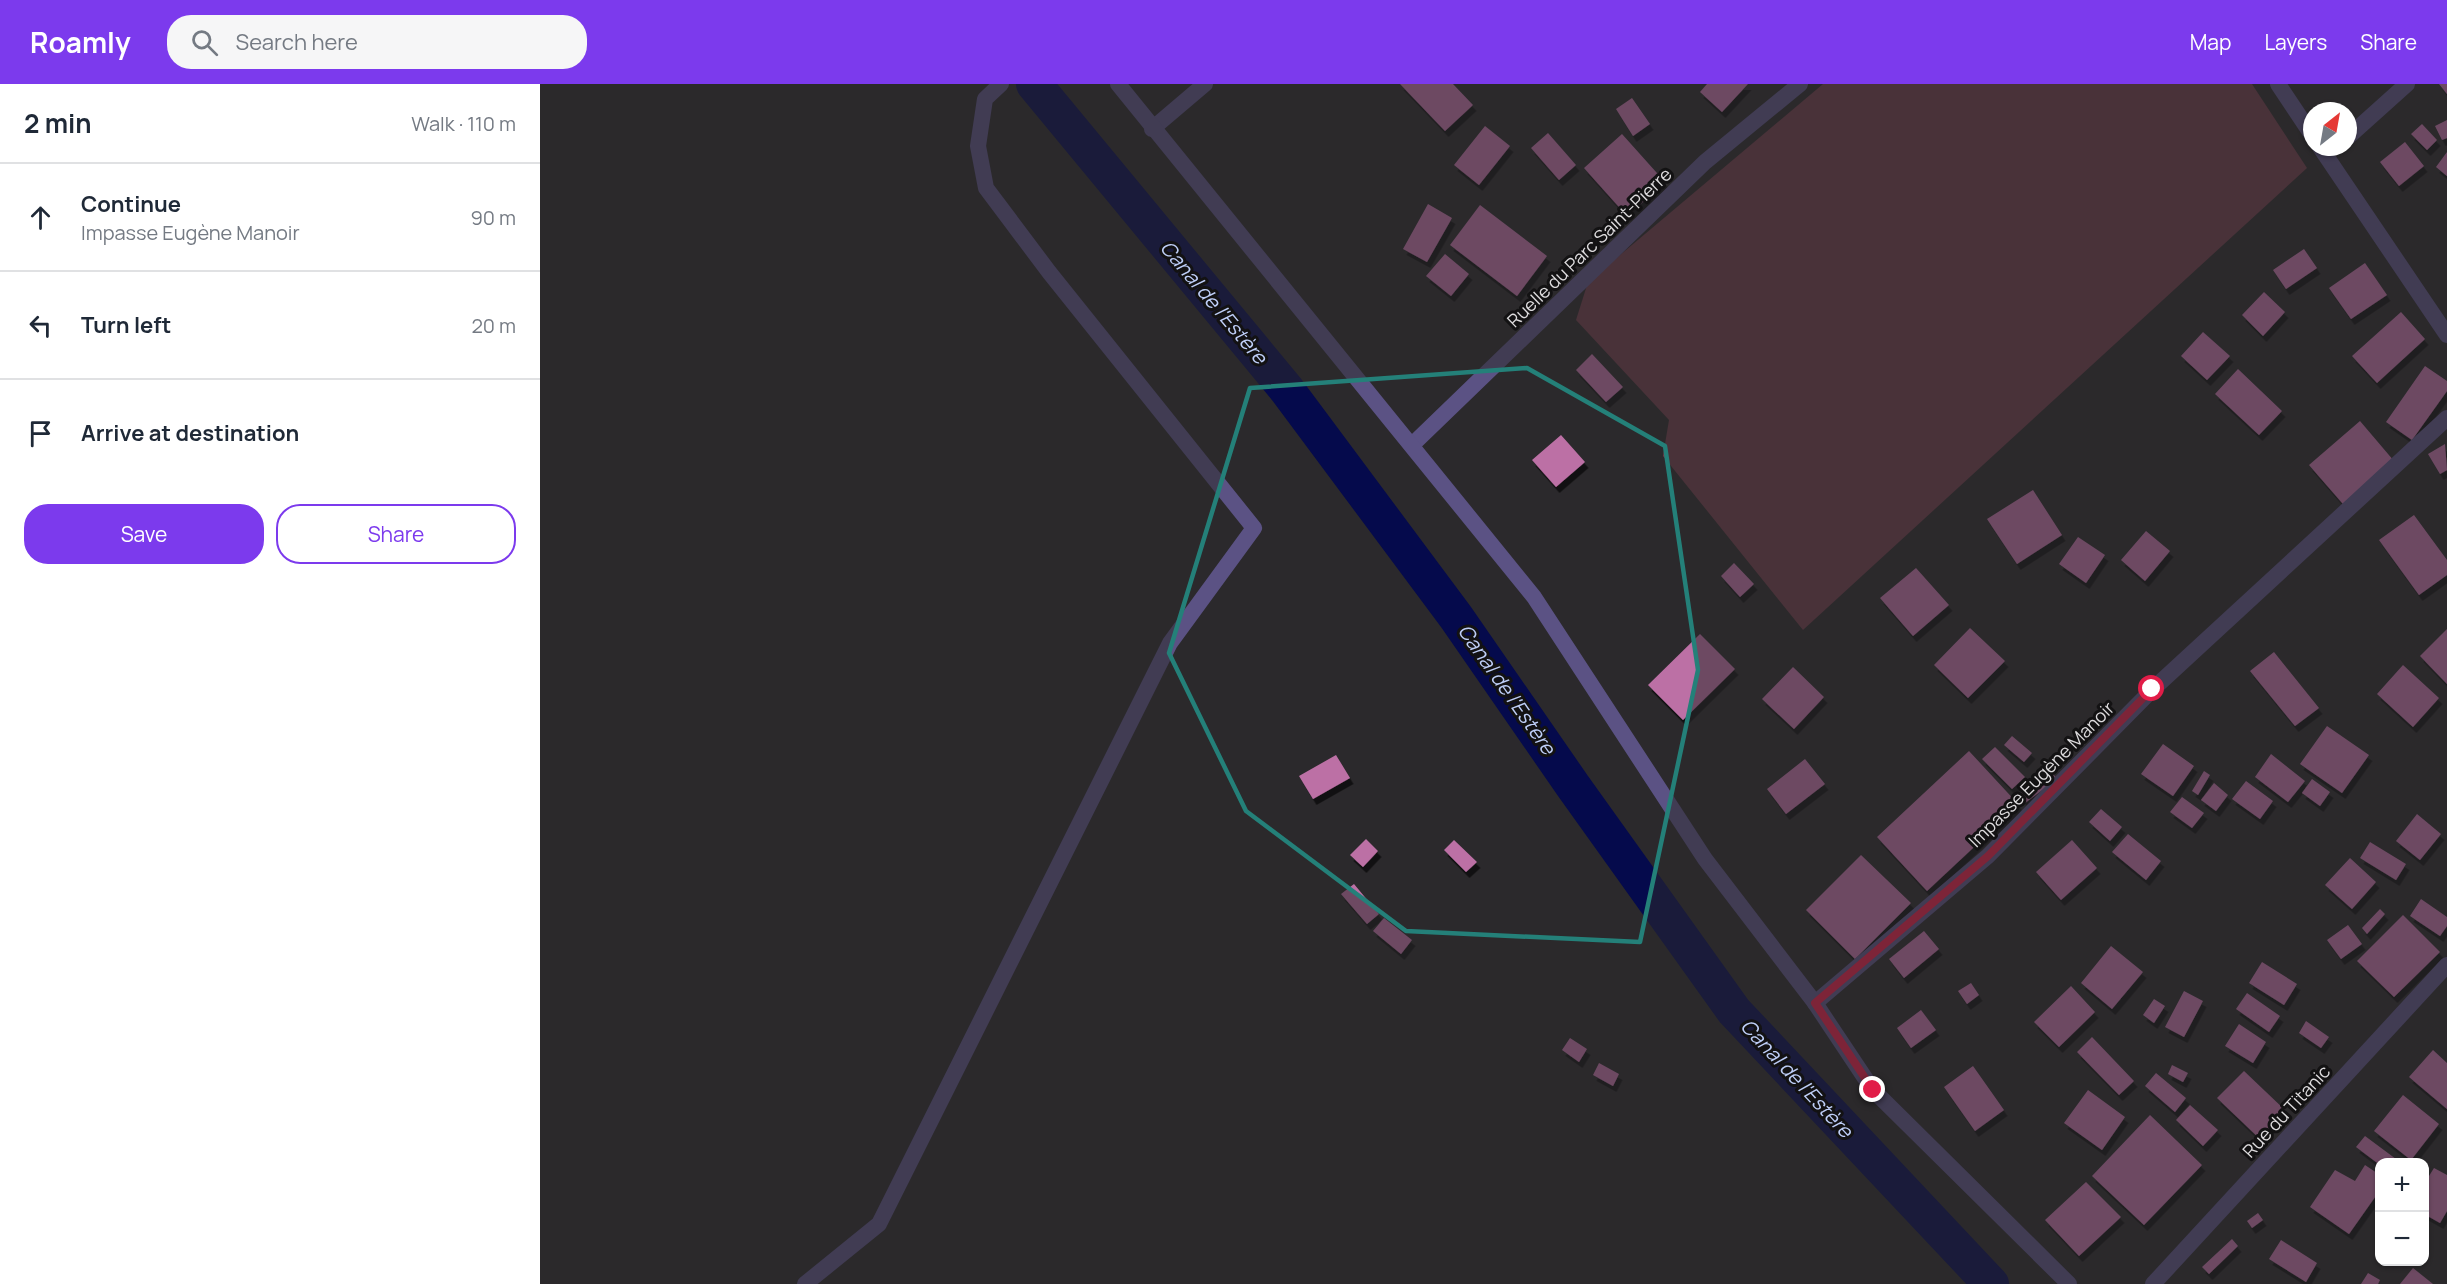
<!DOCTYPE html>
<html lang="en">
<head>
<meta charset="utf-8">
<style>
  body { margin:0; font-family:Manrope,sans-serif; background:#f6f6f7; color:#1f2937 }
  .controls { position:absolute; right:18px; bottom:18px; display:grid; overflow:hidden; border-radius:12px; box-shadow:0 2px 4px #0004 }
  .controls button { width:54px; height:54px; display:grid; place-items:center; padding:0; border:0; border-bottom:2px solid #e0e1e3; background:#fff; color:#1f2937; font:30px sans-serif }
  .compass { position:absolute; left:1763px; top:18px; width:54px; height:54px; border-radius:50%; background:#fff; box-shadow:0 2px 4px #0004; rotate:31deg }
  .stop { position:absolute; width:18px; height:18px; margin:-14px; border:4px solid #e11d48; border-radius:50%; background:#fff }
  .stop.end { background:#e11d48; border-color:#fff; box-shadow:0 2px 6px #0008 }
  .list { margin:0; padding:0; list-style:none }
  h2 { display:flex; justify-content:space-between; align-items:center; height:78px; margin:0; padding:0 24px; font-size:26px }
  h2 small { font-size:20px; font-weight:400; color:#747a83 }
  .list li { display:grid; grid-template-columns:39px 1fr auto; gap:18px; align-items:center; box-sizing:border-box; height:108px; padding:0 24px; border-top:2px solid #e0e1e3 }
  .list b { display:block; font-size:22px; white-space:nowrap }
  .list p { margin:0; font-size:20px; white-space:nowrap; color:#747a83 }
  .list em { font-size:20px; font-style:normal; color:#747a83 }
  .actions { display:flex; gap:12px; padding:18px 24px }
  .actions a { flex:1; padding:14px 0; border:2px solid #7c3aed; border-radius:24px; text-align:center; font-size:21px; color:#7c3aed }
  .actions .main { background:#7c3aed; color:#fff }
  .icon { flex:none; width:33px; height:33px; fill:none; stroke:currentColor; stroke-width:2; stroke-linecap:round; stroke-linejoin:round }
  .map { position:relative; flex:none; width:1907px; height:1200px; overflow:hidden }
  header { display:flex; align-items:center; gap:36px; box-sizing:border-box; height:84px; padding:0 30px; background:#7c3aed; color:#fff }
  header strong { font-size:28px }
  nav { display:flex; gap:33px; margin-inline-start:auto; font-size:21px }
  .search { width:420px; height:54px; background:#f6f6f7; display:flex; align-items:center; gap:15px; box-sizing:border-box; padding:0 21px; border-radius:24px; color:#747a83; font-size:22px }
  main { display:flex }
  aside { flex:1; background:#fff }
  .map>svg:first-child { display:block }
  .green { fill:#6d3c49 }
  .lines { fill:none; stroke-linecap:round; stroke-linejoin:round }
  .canal { stroke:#050a4c; stroke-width:36 }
  .building { fill:#bc70a5; filter:url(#shadow) }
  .minor { stroke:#5b5284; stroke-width:16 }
  .tertiary { stroke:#5b5284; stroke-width:16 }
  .route { stroke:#e11d48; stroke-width:8 }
  .marked { fill:none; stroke:#248079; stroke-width:4.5; stroke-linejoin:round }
  .labels { text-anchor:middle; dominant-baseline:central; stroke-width:6; stroke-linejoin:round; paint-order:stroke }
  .street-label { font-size:18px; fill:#dddbdd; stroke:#131213 }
  .water-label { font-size:20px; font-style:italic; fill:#becef7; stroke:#131213 }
</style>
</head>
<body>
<header>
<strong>Roamly</strong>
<div class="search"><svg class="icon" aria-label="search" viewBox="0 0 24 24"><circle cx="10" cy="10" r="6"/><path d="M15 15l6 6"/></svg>Search here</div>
<nav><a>Map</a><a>Layers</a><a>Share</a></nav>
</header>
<main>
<aside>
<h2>2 min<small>Walk · 110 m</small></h2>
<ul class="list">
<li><svg class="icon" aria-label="ahead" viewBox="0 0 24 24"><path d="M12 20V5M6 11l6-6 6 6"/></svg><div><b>Continue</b><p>Impasse Eugène Manoir</p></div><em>90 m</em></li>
<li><svg class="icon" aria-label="left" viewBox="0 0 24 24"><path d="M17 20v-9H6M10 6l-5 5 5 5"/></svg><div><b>Turn left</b></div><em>20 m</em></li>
<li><svg class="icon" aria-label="arrive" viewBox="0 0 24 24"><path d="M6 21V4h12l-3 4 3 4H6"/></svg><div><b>Arrive at destination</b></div></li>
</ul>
<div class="actions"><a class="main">Save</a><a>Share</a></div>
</aside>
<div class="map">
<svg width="1907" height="1200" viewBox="0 0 1907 1200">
  <defs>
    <filter id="shadow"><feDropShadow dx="3.5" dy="6" stdDeviation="0" flood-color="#0009"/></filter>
  </defs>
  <rect width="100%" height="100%" fill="#2b292c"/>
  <path class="green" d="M1283 0H1712L1767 84 1263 546 1123 372 1129 336 1036 236 1048 198Z"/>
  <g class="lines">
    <path class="canal" d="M494 0 747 306 916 533 1033 702 1194 927 1451 1200"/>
  </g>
  <path class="building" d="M860 0H913L933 21 905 47Z
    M1167 0H1208L1182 28 1160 8Z
    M1899 0H1907V10Z
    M1092 14 1110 40 1093 52 1076 25Z
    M1907 36V54L1902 56 1895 42Z
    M1882 40 1897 56 1887 66 1871 50Z
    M945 42 970 62 939 101 914 81Z
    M1008 49 1036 81 1019 96 991 64Z
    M1082 50 1125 98 1087 132 1044 84Z
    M1865 58 1884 82 1859 102 1840 78Z
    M1907 68V92L1896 83Z
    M888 120 912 134 887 178 863 165Z
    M940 121 1007 172 977 212 910 161Z
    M1764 165 1777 184 1746 205 1733 186Z
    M905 170 929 190 911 212 886 192Z
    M1825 179 1847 211 1811 235 1789 204Z
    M1724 208 1745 228 1723 252 1702 231Z
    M1861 228 1885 255 1837 299 1812 272Z
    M1663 248 1690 272 1667 296 1641 272Z
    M1052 270 1083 303 1066 318 1036 286Z
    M1885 282 1907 297V307L1872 356 1846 338Z
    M1698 285 1742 327 1719 351 1675 310Z
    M1820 337 1854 377 1803 420 1769 381Z
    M1021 351 1045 378 1016 403 992 376Z
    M1905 360 1907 386 1900 390 1888 370Z
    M1493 406 1522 451 1477 480 1447 435Z
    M1874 431 1907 476V491L1879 511 1839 456Z
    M1606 447 1630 467 1605 497 1581 476Z
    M1538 453 1565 471 1546 499 1519 480Z
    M1194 479 1214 500 1200 513 1181 492Z
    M1376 484 1409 521 1373 552 1340 514Z
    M1430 544 1465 577 1428 614 1394 581Z
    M1907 545V600L1880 572Z
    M1160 550 1195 585 1143 636 1108 601Z
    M1734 568 1779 624 1755 642 1710 587Z
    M1863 581 1899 614 1873 643 1837 610Z
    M1253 583 1284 613 1254 645 1222 615Z
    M1787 642 1829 671 1802 709 1760 680Z
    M1472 652 1492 669 1484 678 1464 661Z
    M1623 660 1654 682 1633 712 1601 690Z
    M1455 663 1485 693 1472 705 1442 675Z
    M1429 667 1479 721 1387 807 1337 753Z
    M1731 670 1765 697 1748 718 1715 693Z
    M796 671 810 694 773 715 759 692Z
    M1265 675 1285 700 1246 730 1227 705Z
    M1511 687 1517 695 1485 719 1479 710Z
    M1664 687 1670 691 1658 711 1652 707Z
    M1772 695 1790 708 1780 722 1762 709Z
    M1706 697 1733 717 1720 735 1692 715Z
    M1674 699 1688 711 1676 727 1661 716Z
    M1642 713 1664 729 1652 744 1630 728Z
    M1561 725 1582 743 1570 757 1549 738Z
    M1877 730 1901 750 1880 776 1856 757Z
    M1588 750 1621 777 1606 796 1572 768Z
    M826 755 838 767 823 783 810 771Z
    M914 756 937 778 926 788 904 766Z
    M1532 756 1557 784 1521 816 1496 788Z
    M1830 758 1866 780 1856 796 1820 774Z
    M1321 771 1371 819 1315 875 1266 826Z
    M1810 774 1836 798 1812 825 1785 801Z
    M814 800 839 830 827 840 801 810Z
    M1881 815 1907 833V842L1900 852 1870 832Z
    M1840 825 1845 830 1827 850 1822 844Z
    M1863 831 1900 868 1854 913 1817 877Z
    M844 834 872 856 861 870 833 847Z
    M1808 841 1822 860 1801 875 1787 856Z
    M1384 847 1399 865 1364 894 1349 875Z
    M1571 862 1603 888 1572 925 1541 899Z
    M1722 878 1757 900 1744 921 1709 899Z
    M1431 899 1439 911 1427 920 1418 907Z
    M1531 902 1555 928 1519 963 1494 938Z
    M1644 907 1663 917 1644 953 1625 943Z
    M1707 909 1740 932 1729 948 1696 925Z
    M1614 915 1625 922 1614 939 1603 931Z
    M1381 926 1396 946 1371 964 1357 944Z
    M1766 937 1789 953 1781 964 1759 949Z
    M1699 940 1726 958 1713 979 1685 962Z
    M1552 953 1594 997 1579 1011 1537 968Z
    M1030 954 1047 965 1039 978 1022 966Z
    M1893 966 1907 979V1025L1869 993Z
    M1059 979 1079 990 1073 1002 1053 991Z
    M1632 981 1648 989 1643 998 1628 990Z
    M1433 982 1464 1026 1435 1047 1404 1003Z
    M1704 987 1746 1027 1720 1055 1677 1014Z
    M1616 989 1646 1014 1635 1028 1605 1002Z
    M1548 1006 1585 1033 1562 1066 1524 1039Z
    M1863 1011 1899 1040 1871 1076 1834 1047Z
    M1650 1021 1678 1046 1663 1062 1636 1036Z
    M1610 1031 1662 1081 1604 1141 1552 1092Z
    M1825 1052 1860 1078H1840V1081L1816 1063Z
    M1825 1081 1840 1091V1106L1809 1150 1770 1123 1795 1086 1815 1097Z
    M1894 1084 1907 1091V1127L1900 1139 1884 1130V1100Z
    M1546 1098 1581 1133 1539 1172 1505 1136Z
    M1718 1129 1723 1136 1712 1144 1707 1137Z
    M1692 1155 1698 1162 1669 1190 1662 1183Z
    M1741 1156 1777 1179 1766 1198 1729 1175Z
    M1873 1184 1893 1200H1860Z
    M1828 1189 1840 1196 1838 1200H1821Z"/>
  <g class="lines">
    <path class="minor" d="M1738 0 1772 51
      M612 45 665 0
      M1808 53 1867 0
      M1780 63 1907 251
      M872 361 1165 78 1260 0
      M1275 919 1448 772 1613 605 1907 334
      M265 1200 339 1140 630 559 714 444 509 188 446 104 438 62 445 15 461 0
      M1613 1200 1907 881"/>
    <path class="tertiary" d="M578 0 994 513 1165 775 1275 919 1333 1006 1529 1200"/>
  </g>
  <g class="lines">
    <path class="route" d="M1333 1006 1275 919 1448 772 1612 605"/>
  </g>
  <path d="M0 0H1907V1200H0ZM987 284 1125 362 1158 586 1100 858 866 847 706 727 629 569 710 304Z" fill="#2b292c" fill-opacity=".55" fill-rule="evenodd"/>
  <path class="marked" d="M987 284 1125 362 1158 586 1100 858 866 847 706 727 629 569 710 304Z"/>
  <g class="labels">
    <g class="street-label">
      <text transform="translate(1049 163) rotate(-44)">Ruelle du Parc Saint-Pierre</text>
      <text transform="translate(1501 690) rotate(-45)">Impasse Eugène Manoir</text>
      <text transform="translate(1746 1027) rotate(-47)">Rue du Titanic</text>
    </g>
    <g class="water-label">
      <text transform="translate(674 218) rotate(50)">Canal de l'Estère</text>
      <text transform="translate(967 605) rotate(55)">Canal de l'Estère</text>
      <text transform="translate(1257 994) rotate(47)">Canal de l'Estère</text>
    </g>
  </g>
</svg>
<div class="controls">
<button>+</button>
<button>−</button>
</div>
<svg class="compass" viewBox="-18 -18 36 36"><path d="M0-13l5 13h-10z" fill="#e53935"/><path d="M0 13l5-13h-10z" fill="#747a83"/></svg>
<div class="stop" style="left:1612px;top:605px"></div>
<div class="stop end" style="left:1333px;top:1006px"></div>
</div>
</main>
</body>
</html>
